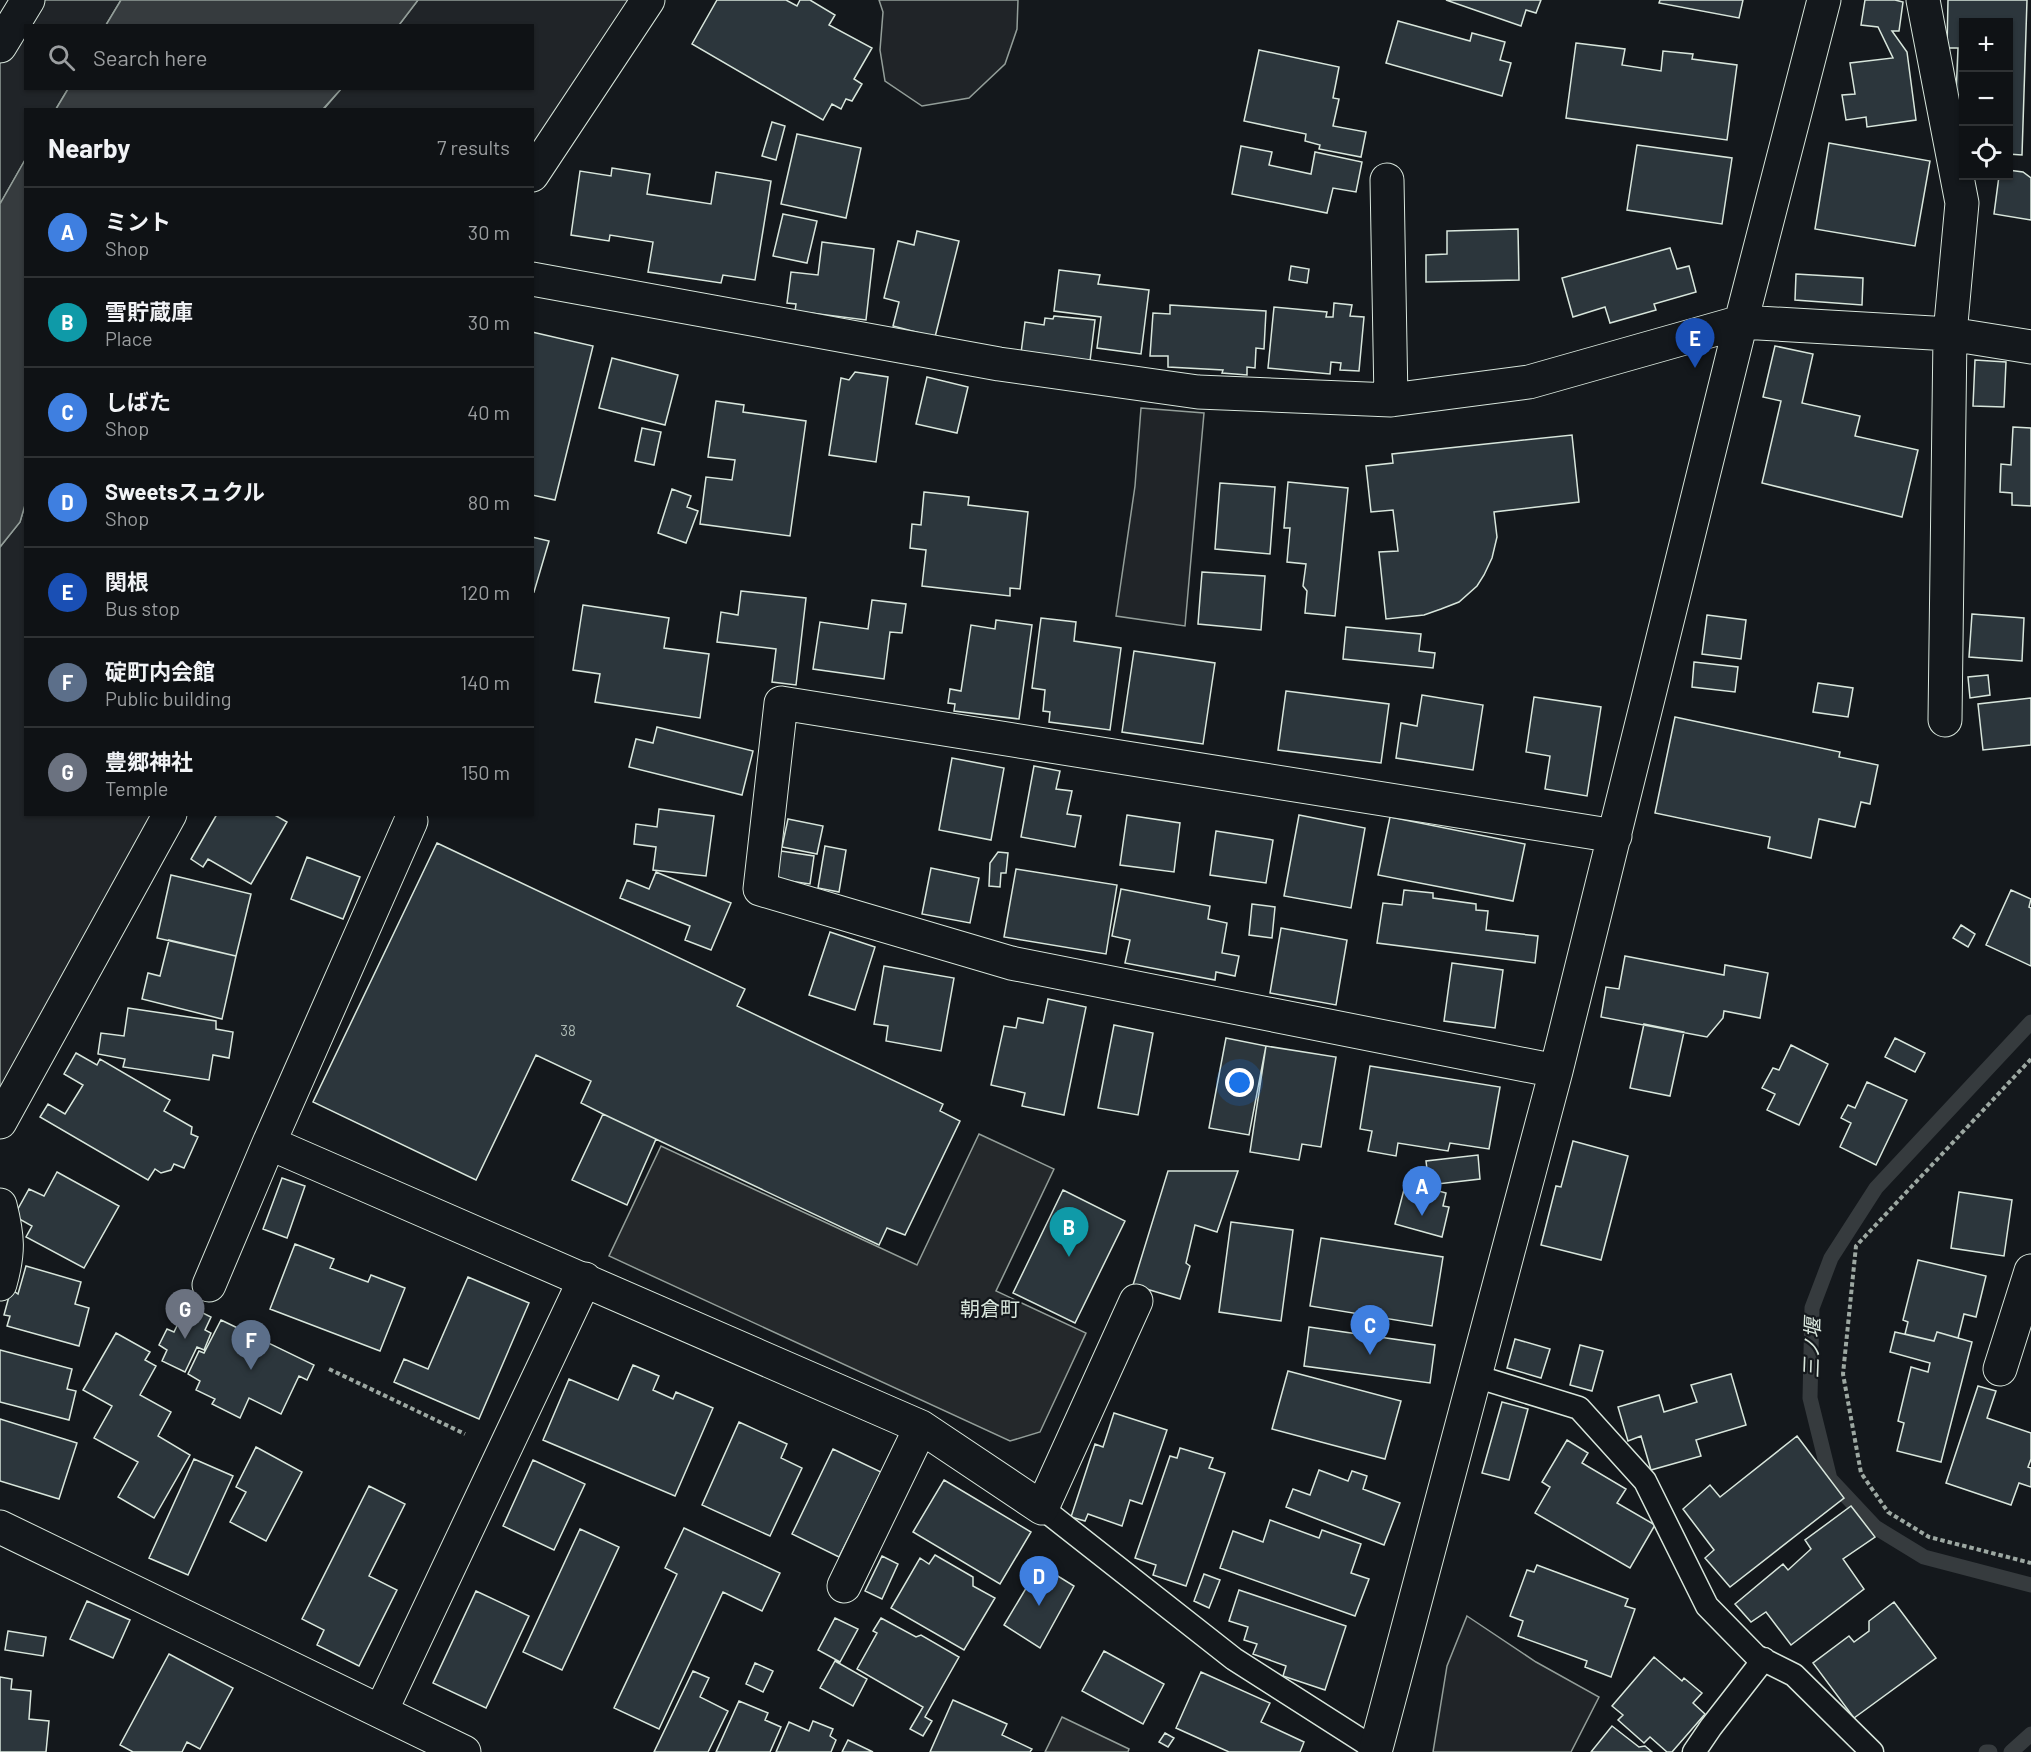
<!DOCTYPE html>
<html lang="en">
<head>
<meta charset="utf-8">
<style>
  body { margin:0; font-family:Barlow,"Noto Sans JP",sans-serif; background:#181b1e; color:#f1f3f6 }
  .controls { position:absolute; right:18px; top:18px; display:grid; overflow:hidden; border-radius:0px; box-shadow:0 2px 4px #0004 }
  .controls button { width:54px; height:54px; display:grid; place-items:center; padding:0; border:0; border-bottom:2px solid #2f3234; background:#0f1215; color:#f1f3f6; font:30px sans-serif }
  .you { position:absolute; left:1240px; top:1083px; width:21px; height:21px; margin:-15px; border:4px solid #fff; border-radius:50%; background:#1a73e8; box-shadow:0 0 0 9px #1a73e833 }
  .badge { display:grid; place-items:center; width:39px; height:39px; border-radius:50%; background:#ea580c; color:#fff; font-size:20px; font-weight:700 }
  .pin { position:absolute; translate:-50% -50px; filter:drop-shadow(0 2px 3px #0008) }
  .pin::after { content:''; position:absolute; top:32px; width:21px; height:18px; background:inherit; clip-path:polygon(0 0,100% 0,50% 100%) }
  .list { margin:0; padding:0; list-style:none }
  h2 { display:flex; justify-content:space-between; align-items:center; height:78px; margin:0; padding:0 24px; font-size:26px }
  h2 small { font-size:20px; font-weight:400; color:#9b9ea0 }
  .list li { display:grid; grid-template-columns:39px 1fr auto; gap:18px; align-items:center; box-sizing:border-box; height:90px; padding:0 24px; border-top:2px solid #2f3234 }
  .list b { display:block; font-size:22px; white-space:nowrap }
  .list p { margin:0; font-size:20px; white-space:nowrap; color:#9b9ea0 }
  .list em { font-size:20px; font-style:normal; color:#9b9ea0 }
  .icon { flex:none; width:33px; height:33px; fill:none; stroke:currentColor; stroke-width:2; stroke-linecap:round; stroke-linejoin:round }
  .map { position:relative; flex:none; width:2031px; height:1752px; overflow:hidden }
  .search { position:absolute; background:#0f1215; box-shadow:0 2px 4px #0004; left:24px; top:24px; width:510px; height:66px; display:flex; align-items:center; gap:15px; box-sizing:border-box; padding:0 21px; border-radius:0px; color:#9b9ea0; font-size:22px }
  .panel { position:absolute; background:#0f1215; box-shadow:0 2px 4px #0004; left:24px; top:108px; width:510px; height:708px; border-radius:0px }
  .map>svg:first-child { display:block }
  .green { fill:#202428; stroke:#939e99; stroke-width:1.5 }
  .parking { fill:#24282b; stroke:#939e99; stroke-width:1.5 }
  .water { fill:#363b3e; stroke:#939e99; stroke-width:1.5 }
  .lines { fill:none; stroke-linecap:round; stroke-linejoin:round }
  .stream { stroke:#363b3e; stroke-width:15 }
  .building { fill:#2c363c; stroke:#d8e6dc; stroke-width:1.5 }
  .lane-casing { stroke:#d8e6dc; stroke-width:25 }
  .street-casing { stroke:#d8e6dc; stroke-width:35 }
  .path { stroke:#9da8a2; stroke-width:4; stroke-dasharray:4.5 3; stroke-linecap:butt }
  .lane { stroke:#14181c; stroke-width:22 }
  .street { stroke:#14181c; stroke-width:33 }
  .labels { text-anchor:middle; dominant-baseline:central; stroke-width:4.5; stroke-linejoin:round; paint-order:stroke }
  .number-label { font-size:15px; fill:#adbab4 }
  .neighbourhood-label { font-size:20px; fill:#d8e6dc; stroke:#14181c }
  .water-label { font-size:20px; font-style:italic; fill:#d8e6dc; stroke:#14181c }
</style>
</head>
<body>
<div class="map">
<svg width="2031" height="1752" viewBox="0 0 2031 1752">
  <rect width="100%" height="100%" fill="#14181c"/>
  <path class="green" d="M28 0H121L106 25 26 26V88L68 89 56 109 26 110 25 160 0 204V46Z
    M418 0H648L533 175 532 110H323L341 89 532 88V26L399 25Z
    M879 0H1018L1017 29 1005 64 969 98 922 106 885 81 880 50 883 12Z
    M1141 408 1204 413 1185 626 1116 616 1135 486Z
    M25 505 26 814 170 815 0 1122V547L20 522Z
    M1467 1616 1536 1662 1599 1697 1571 1752H1433L1447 1666Z"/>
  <path class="parking" d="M979 1134 1054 1169 996 1291 1086 1333 1040 1432 1010 1441 609 1256 661 1146 917 1265Z
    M1062 1717 1129 1749 1128 1752H1045Z"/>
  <path class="water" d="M121 0H418L399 25H106Z
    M68 89V88L341 89 323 109H56Z
    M25 160V505L20 522 0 547V204Z"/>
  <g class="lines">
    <path class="stream" d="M2031 1022 1876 1188 1831 1258 1812 1308 1810 1398 1830 1479 1875 1527 1924 1557 2031 1585
      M1986 1752H1990
      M2011 1752 2031 1734"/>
  </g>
  <path class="building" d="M717 0H786L797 6 800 0H810L835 15 829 25 872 48 854 79 862 84 852 101 846 99 841 109 832 104 823 120 692 44Z
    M1446 0H1541L1536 13 1526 10 1521 26Z
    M1660 0H1743L1739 18 1659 3Z
    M1865 0H1895L1903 2 1899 31H1892L1907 52 1916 120 1867 127 1866 117 1846 120 1842 95 1855 94 1850 63 1893 58 1878 27 1861 25Z
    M1948 0H2027L2022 155 2008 154V22H1964V95H1956L1958 48H1947Z
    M1398 21 1470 41 1472 33 1505 42 1500 60 1511 63 1502 96 1386 63Z
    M1576 43 1625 49 1622 65 1661 71 1663 51 1693 54 1692 59 1737 65 1727 140 1566 118Z
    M1259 50 1339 67 1333 98 1339 99 1333 126 1366 132 1361 157 1319 149 1320 145 1305 141 1306 134 1244 121Z
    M772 122 785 126 776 160 762 156Z
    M797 134 861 148 846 218 781 204Z
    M1829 143 1930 161 1915 246 1815 229Z
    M1637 145 1732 158 1722 224 1627 210Z
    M1241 146 1272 152 1269 165 1311 174 1315 152 1362 162 1356 192 1333 188 1327 213 1232 194Z
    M612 168 650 174 647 194 711 204 716 172 771 181 755 280 723 275 721 283 648 272 653 242 610 235 609 241 571 235 580 171 611 176Z
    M2008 170 2023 172 2031 178V220L1994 214 1999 176H2008Z
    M783 214 817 221 807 263 773 256Z
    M1518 229 1519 280 1426 282V255L1447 254V231Z
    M917 231 959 241 935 337 893 326 899 302 884 298 898 241 914 245Z
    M822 242 874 249 866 320 795 311 796 304 787 303 791 272 818 275Z
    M1670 248 1677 269 1689 266 1696 292 1654 304 1656 310 1610 323 1605 307 1573 317 1562 278Z
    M1291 266 1309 269 1307 283 1289 280Z
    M1059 270 1100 275 1098 284 1149 290 1141 354 1097 348 1101 317 1054 311Z
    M1796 274 1863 278 1862 305 1795 300Z
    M1334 303 1352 305 1350 316 1364 317 1359 371 1340 370 1341 363 1331 362 1330 374 1268 368 1274 307 1327 312 1326 317H1333Z
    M1170 305 1266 311 1264 349 1256 348 1255 368 1247 367V375L1222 373 1223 370 1168 367V356H1150L1153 313 1170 314Z
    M1054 316 1095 320 1090 361 1021 353 1025 322 1044 325 1045 318 1053 319Z
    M532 332 593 346 555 500 532 495Z
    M1775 346 1813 354 1802 403 1860 416 1855 436 1918 450 1902 517 1762 483 1781 401 1763 397Z
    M612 358 678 375 665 425 599 408Z
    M1975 360 2006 362 2004 407 1973 406Z
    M855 372 888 377 876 462 829 455 841 378 849 380Z
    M927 377 968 387 957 433 916 424Z
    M716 401 744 405 743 412 806 421 790 536 700 524 706 477 732 480 735 460 708 457Z
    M2013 427 2031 428V506L2012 505V493L2000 492 2001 464 2011 465Z
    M642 428 661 432 654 465 635 461Z
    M1572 435 1579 502 1494 512 1497 537 1492 558 1484 575 1477 586 1459 602 1441 609 1424 615 1386 619 1379 552 1398 551 1393 510 1371 512 1366 466 1393 463 1392 454Z
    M1288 482 1348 488 1335 616 1305 613 1307 591 1303 586 1306 564 1287 562 1290 528H1284Z
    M1220 483 1275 487 1270 554 1215 549Z
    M672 489 691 496 687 507 698 511 686 543 658 533Z
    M924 492 969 497 968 505 1028 512 1020 589 1010 588V596L922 586 926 550 910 548 912 524 921 525Z
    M532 537 549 541 534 592 532 591Z
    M1202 572 1265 576 1261 630 1198 624Z
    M741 591 806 598 796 685 772 682 776 649 717 642 721 612 738 615Z
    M872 600 906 604 902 633 890 632 884 679 813 669 820 622 868 629Z
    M583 605 669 618 664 648 709 654 700 718 595 702 600 674 573 670Z
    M1972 614 2024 618 2022 661 1969 657Z
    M1707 615 1746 620 1741 659 1702 654Z
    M1041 618 1076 622 1074 641 1121 648 1110 730 1049 722 1050 712 1043 711 1045 690 1032 688Z
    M996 620 1032 625 1019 719 954 711 955 704 948 703 950 689 961 691 971 625 995 629Z
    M1346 627 1421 634 1419 651 1435 653 1433 668 1343 659Z
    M1134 651 1215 663 1203 744 1122 732Z
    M1694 662 1738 667 1735 692 1692 687Z
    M1988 675 1990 695 1970 698 1968 677Z
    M1818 683 1853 688 1848 717 1813 712Z
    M1286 691 1389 704 1381 763 1278 750Z
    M1422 695 1483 705 1473 770 1396 758 1401 723 1417 726Z
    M1534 697 1601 707 1587 796 1545 789 1550 756 1526 752Z
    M2031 698V745L1983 750 1978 704Z
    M1675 717 1840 752 1839 757 1878 765 1870 804 1861 802 1855 827 1819 819 1811 858 1768 848 1770 837 1655 813Z
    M657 727 753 751 742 795 629 767 636 739 653 743Z
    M952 758 1004 768 991 840 939 830Z
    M1034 766 1060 771 1056 789 1072 791 1067 814 1081 816 1075 847 1021 837Z
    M659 809 714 816 706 876 653 870 656 847 634 844 636 824 657 827Z
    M217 814H273L287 822 251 884 208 859 203 867 191 859Z
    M1127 815 1180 823 1174 872 1120 865Z
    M1299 815 1365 828 1351 908 1284 896Z
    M1390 817 1525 844 1513 901 1378 875Z
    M788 819 823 826 817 854 782 847Z
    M1216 831 1273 840 1266 883 1210 875Z
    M437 843 745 989 737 1006 943 1104 940 1111 960 1121 905 1235 887 1228 879 1245 603 1114 581 1103 591 1081 536 1055 476 1180 313 1102Z
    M825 846 846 850 839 892 818 888Z
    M781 851 814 856 810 884 776 879Z
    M998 852 1008 853 1006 873H1001L1000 887 989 886 990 863Z
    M307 857 360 877 343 919 291 899Z
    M931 868 979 878 970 923 922 914Z
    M1016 869 1117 885 1106 954 1004 937Z
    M656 872 731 903 711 950 685 940 690 926 620 898 627 880 649 889Z
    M171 875 251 894 236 956 157 938Z
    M1121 889 1210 906 1208 919 1227 923 1222 953 1239 956 1235 976 1216 972 1215 980 1125 963 1130 940 1112 936Z
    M1404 890 1433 893V898L1476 904V910L1488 911 1486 930 1538 936 1535 963 1377 943 1383 903 1402 905Z
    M2011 890 2031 899 2029 907 2031 908V966L1986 945Z
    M1252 904 1275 907 1272 938 1249 935Z
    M1961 925 1975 934 1968 947 1953 938Z
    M1281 928 1347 940 1336 1005 1270 993Z
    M830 932 875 947 855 1010 809 995Z
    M169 940 236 956 222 1019 142 999 148 973 160 976Z
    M1625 956 1724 975 1725 965 1768 973 1760 1018 1724 1011 1723 1018 1707 1037 1601 1017 1606 987 1619 989Z
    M1452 963 1503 970 1495 1028 1444 1021Z
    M884 966 954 978 941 1051 886 1041 888 1026 874 1024Z
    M1048 999 1086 1007 1064 1115 1022 1106 1025 1093 991 1085 1004 1026 1016 1028 1018 1018 1043 1023Z
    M128 1008 216 1021V1029L233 1032 229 1058 213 1055 209 1080 123 1067 125 1059 98 1054 101 1033 124 1036Z
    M1644 1024 1684 1032 1670 1096 1630 1088Z
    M1114 1025 1153 1033 1138 1115 1098 1108Z
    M1226 1038 1266 1046 1249 1135 1209 1128Z
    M1895 1038 1925 1053 1915 1072 1885 1057Z
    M1791 1045 1828 1064 1799 1125 1767 1110 1775 1094 1762 1088 1773 1068 1779 1070Z
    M1266 1046 1336 1057 1321 1147 1302 1144 1299 1160 1250 1152Z
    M76 1053 97 1065 100 1059 170 1100 164 1111 192 1127 191 1134 198 1137 184 1168 174 1164 171 1170 161 1173 155 1169 148 1180 40 1117 48 1104 65 1114 83 1085 64 1074Z
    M1370 1066 1500 1087 1489 1149 1450 1143 1448 1151 1398 1143 1396 1156 1368 1151 1372 1131 1360 1129Z
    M1867 1082 1907 1100 1876 1165 1840 1147 1851 1123 1841 1118 1848 1105 1855 1108Z
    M603 1114 656 1139 627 1205 572 1180Z
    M1573 1141 1628 1156 1601 1260 1541 1245 1556 1186 1561 1187Z
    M1478 1155 1480 1179 1429 1185 1426 1161Z
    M1168 1171H1238L1217 1232 1195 1225 1186 1263 1190 1266 1180 1299 1133 1285Z
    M57 1172 119 1206 84 1268 26 1237 32 1226 14 1216 29 1189 44 1196Z
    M282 1178 305 1186 287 1238 263 1229Z
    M1406 1182 1446 1193 1443 1206 1449 1207 1442 1237 1395 1224Z
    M1063 1190 1125 1221 1075 1323 1013 1293Z
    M1959 1192 2012 1200 2004 1256 1951 1248Z
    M1231 1222 1293 1230 1281 1321 1219 1312Z
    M1321 1238 1443 1257 1432 1326 1310 1306Z
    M295 1244 334 1259 330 1268 368 1282 371 1275 405 1288 380 1351 270 1309Z
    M1918 1260 1986 1276 1976 1317 1964 1314 1958 1338 1937 1332 1934 1341 1905 1334 1908 1322 1903 1320Z
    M26 1266 81 1282 75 1304 89 1308 79 1346 7 1326 10 1316 4 1315 11 1289 18 1294Z
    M468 1277 529 1303 479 1419 394 1382 404 1359 428 1369Z
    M187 1305 211 1317 205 1330 211 1333 204 1350 197 1347 185 1372 162 1361 167 1350 159 1345 167 1329 174 1332Z
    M221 1320 314 1365 307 1380 299 1376 281 1414 249 1398 240 1418 212 1404 215 1399 196 1390 200 1381 188 1374 199 1351 204 1353Z
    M1309 1327 1435 1345 1430 1383 1304 1366Z
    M1895 1332 1934 1341 1937 1332 1972 1342 1941 1462 1897 1451 1904 1423 1898 1421 1911 1367 1928 1372 1930 1363 1890 1352Z
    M116 1333 150 1352 145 1360 156 1366 140 1395 171 1412 158 1436 190 1455 154 1518 118 1497 138 1462 94 1438 112 1406 83 1390Z
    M1515 1339 1550 1349 1541 1378 1507 1368Z
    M1580 1345 1603 1351 1592 1391 1570 1385Z
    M0 1350 72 1369 67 1389 76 1391 69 1420 0 1402Z
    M633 1365 659 1376 653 1390 673 1399 676 1392 713 1408 675 1496 543 1440 569 1379 618 1400Z
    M1288 1371 1401 1401 1385 1459 1272 1429Z
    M1731 1374 1746 1425 1696 1440 1701 1456 1651 1470 1641 1436 1628 1441 1618 1407 1659 1395 1664 1412 1697 1402 1691 1385Z
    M1978 1386 1996 1391 1987 1418 2031 1433V1459L2028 1467 2031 1468V1487L2019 1483 2011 1505 1946 1483Z
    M1502 1402 1528 1409 1509 1480 1482 1473Z
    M1114 1413 1167 1430 1142 1504 1130 1500 1122 1526 1088 1514 1085 1521 1071 1517 1095 1444 1103 1447Z
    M0 1419 77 1443 59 1499 0 1481Z
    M739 1422 787 1444 781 1458 802 1468 770 1536 702 1505Z
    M1797 1436 1844 1498 1730 1587 1705 1558 1714 1550 1683 1509 1710 1485 1720 1497Z
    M1567 1440 1588 1453 1582 1463 1626 1489 1617 1503 1655 1525 1630 1568 1535 1513 1550 1487 1542 1482Z
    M256 1447 302 1472 266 1541 230 1522 246 1492 236 1487Z
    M1180 1448 1213 1458 1209 1468 1225 1473 1186 1586 1153 1575 1156 1565 1135 1558 1170 1456 1177 1458Z
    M833 1449 881 1472 839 1557 792 1534Z
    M194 1459 233 1476 188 1575 149 1558Z
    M533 1460 585 1484 554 1550 503 1526Z
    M1319 1470 1348 1481 1352 1471 1367 1476 1363 1489 1400 1503 1384 1545 1286 1507 1293 1489 1310 1495Z
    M944 1480 1031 1532 1000 1584 913 1532Z
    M369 1486 405 1504 369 1576 397 1590 359 1666 317 1645 324 1630 302 1619Z
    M1851 1506 1875 1537 1843 1559 1864 1589 1791 1645 1766 1612 1751 1622 1735 1604 1783 1564 1788 1570 1811 1549 1805 1540Z
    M1270 1520 1319 1538 1322 1530 1361 1544 1351 1573 1369 1579 1355 1616 1220 1568 1233 1531 1263 1542Z
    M684 1528 780 1573 762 1611 723 1592 659 1729 614 1708 677 1574 665 1568Z
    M580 1529 619 1547 562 1670 523 1652Z
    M935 1555 973 1577V1586L995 1598 964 1650 891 1608 920 1558 929 1564Z
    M882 1556 898 1564 882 1599 865 1591Z
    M1040 1565 1074 1586 1040 1648 1004 1625Z
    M1537 1565 1628 1599 1625 1606 1635 1609 1611 1677 1585 1667 1587 1661 1518 1636 1523 1621 1510 1616 1527 1570 1534 1572Z
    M1204 1574 1220 1580 1209 1608 1194 1601Z
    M1239 1590 1346 1626 1325 1690 1283 1676 1286 1666 1253 1654 1257 1644 1244 1640 1248 1627 1229 1621Z
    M476 1591 529 1616 486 1708 433 1683Z
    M87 1601 130 1620 113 1658 70 1639Z
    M1894 1602 1936 1658 1854 1718 1813 1663 1849 1636 1854 1642 1869 1631V1621Z
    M835 1618 858 1629 840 1662 818 1650Z
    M881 1618 916 1637 921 1635 959 1657 925 1717 932 1721 923 1736 910 1729 923 1707 857 1669 877 1633 873 1631Z
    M8 1631 46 1637 43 1656 5 1650Z
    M1104 1651 1164 1684 1143 1724 1082 1691Z
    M169 1654 233 1688 200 1749 187 1742 182 1752H133L120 1745Z
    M1654 1657 1682 1681 1684 1678 1702 1693 1693 1703 1705 1714 1672 1752H1667L1650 1737 1644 1743 1618 1720 1623 1715 1612 1706Z
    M835 1661 867 1679 853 1706 820 1688Z
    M755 1663 773 1671 763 1692 746 1684Z
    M693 1671 709 1678 700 1697 728 1711 708 1752H654Z
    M1201 1672 1270 1703 1261 1722 1304 1742 1300 1752H1229L1176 1728Z
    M0 1677 12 1679 11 1689 31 1691 29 1719 49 1721 46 1752H0Z
    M953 1700 1007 1724 1002 1735 1032 1749 1030 1752H930Z
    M739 1701 768 1713 765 1720 781 1727 770 1752H716Z
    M813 1721 833 1729 830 1736 836 1740 831 1752H776L789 1722 809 1731Z
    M1612 1726 1639 1747 1645 1746 1652 1752H1591Z
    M1165 1733 1174 1738 1168 1747 1159 1742Z
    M848 1740 873 1752H842Z"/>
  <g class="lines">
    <defs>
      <path id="lane" d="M1475 1376 1579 1408 1645 1481 1707 1606 1756 1656 1794 1675 1872 1752
        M1042 1508 1234 1659 1375 1749
        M1694 1752 1711 1727 1764 1659"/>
      <path id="street" d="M1923 0 1962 203 1950 334 1945 720
        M0 46 28 0
        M532 175 648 0
        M1387 180 1391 400
        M532 279 999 364 1198 392 1391 400 1529 382 1741 322 1950 334 2031 347
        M1556 1071 1011 963 760 889 781 703 1615 836
        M0 1122 170 814
        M269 1143 921 1427 1042 1508 1136 1301
        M0 1205C8 1237 9 1252 0 1284
        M209 1285 269 1143 411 821
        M2000 1369 2031 1271
        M0 1527 464 1752
        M844 1586 921 1427
        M381 1711 585 1279
        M1375 1752 1556 1071 1741 322 1824 0"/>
    </defs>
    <use href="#lane" class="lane-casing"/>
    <use href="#street" class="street-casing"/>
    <path class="path" d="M2031 1059 1856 1246 1843 1374 1861 1473 1888 1512 1929 1537 2031 1563
      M329 1369 465 1434"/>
    <use href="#lane" class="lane"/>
    <use href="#street" class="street"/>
  </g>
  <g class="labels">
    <g class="number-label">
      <text x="568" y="1030">38</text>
    </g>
    <g class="neighbourhood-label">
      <text x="990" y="1308">朝倉町</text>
    </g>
    <g class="water-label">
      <text transform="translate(1811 1348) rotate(-88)">三ノ堰</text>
    </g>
  </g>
</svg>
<div class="controls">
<button>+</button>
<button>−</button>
<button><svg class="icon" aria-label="locate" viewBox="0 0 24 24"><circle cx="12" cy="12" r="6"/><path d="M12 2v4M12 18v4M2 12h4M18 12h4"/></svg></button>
</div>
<div class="you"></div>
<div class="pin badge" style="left:1422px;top:1216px;background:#3f7fe0">A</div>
<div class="pin badge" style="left:1069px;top:1257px;background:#0f9aa8">B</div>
<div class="pin badge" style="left:1370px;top:1355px;background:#3f7fe0">C</div>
<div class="pin badge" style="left:1039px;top:1606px;background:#3f7fe0">D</div>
<div class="pin badge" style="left:1695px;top:368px;background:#1a4fb4">E</div>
<div class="pin badge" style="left:251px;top:1370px;background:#5c6f8a">F</div>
<div class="pin badge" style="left:185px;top:1339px;background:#6b7280">G</div>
<div class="search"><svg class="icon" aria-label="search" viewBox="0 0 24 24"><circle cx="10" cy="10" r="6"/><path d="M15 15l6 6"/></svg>Search here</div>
<section class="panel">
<h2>Nearby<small>7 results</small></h2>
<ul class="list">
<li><span class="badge" style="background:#3f7fe0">A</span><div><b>ミント</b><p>Shop</p></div><em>30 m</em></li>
<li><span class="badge" style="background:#0f9aa8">B</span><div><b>雪貯蔵庫</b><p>Place</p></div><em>30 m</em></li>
<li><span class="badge" style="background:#3f7fe0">C</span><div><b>しばた</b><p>Shop</p></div><em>40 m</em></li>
<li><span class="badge" style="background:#3f7fe0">D</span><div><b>Sweetsスュクル</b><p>Shop</p></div><em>80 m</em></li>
<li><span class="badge" style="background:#1a4fb4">E</span><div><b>関根</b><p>Bus stop</p></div><em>120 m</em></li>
<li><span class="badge" style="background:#5c6f8a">F</span><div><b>碇町内会館</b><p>Public building</p></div><em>140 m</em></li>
<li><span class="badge" style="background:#6b7280">G</span><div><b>豊郷神社</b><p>Temple</p></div><em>150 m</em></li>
</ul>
</section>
</div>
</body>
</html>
